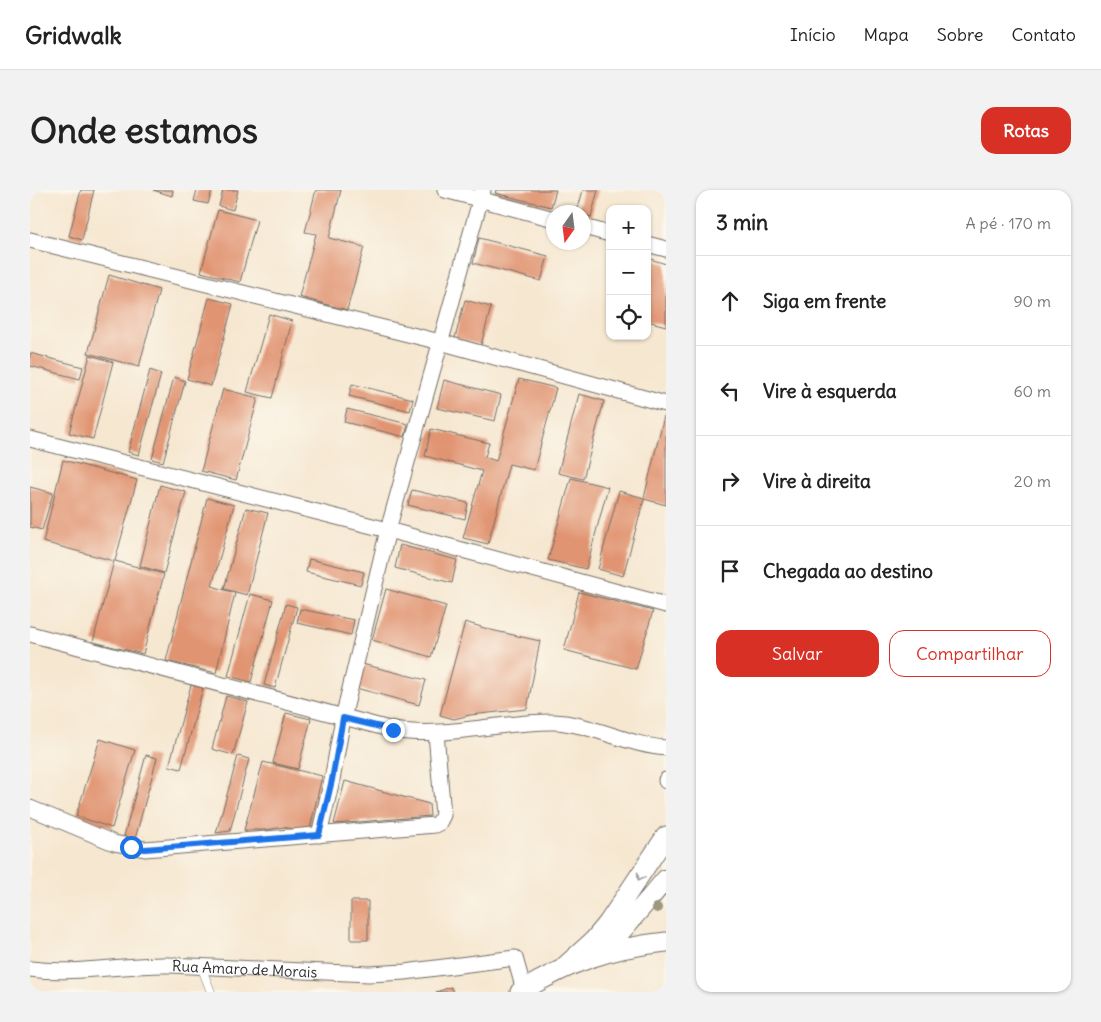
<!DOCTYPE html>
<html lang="pt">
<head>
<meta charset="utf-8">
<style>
  body { margin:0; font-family:Delius,sans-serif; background:#f2f2f2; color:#222 }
  .controls { position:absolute; right:15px; top:15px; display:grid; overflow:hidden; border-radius:10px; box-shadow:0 1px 4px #0004 }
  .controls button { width:45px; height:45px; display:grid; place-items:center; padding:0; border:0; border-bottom:1px solid #e0e0e0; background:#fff; color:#222; font:25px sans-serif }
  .compass { position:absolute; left:516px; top:15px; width:45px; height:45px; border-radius:50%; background:#fff; box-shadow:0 1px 4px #0004; rotate:194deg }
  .stop { position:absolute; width:15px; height:15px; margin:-11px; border:4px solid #1a73e8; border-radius:50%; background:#fff }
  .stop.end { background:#1a73e8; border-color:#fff; box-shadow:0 1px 5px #0008 }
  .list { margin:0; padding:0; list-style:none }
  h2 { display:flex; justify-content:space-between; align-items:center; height:65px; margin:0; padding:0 20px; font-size:21px }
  h2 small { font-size:16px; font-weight:400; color:#767676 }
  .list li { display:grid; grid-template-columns:32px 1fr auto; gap:15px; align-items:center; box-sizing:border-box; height:90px; padding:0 20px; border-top:1px solid #e0e0e0 }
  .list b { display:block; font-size:19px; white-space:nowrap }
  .list em { font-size:16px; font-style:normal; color:#767676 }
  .actions { display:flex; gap:10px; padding:15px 20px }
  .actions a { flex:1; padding:11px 0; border:1px solid #d93025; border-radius:15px; text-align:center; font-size:18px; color:#d93025 }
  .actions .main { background:#d93025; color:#fff }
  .icon { flex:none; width:28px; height:28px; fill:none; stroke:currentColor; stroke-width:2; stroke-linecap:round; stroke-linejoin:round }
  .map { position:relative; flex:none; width:636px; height:802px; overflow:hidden; border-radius:15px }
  header { display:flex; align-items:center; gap:30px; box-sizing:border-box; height:70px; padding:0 25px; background:#fff; border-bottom:1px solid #e0e0e0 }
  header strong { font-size:24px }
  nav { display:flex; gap:28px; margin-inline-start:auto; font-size:18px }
  .intro { display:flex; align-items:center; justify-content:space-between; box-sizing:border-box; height:120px; padding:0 30px }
  h1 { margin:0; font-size:35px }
  .button { padding:12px 22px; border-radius:15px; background:#d93025; color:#fff; font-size:18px; font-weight:700 }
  main { display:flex; gap:30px; padding:0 30px }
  aside { flex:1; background:#fff; border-radius:15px; box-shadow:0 1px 4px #0004 }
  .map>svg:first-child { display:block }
  .building { fill:#e19472 }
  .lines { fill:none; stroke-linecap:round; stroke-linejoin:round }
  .service-casing { stroke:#726d65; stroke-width:9 }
  .minor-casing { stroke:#726d65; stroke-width:17 }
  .tertiary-casing { stroke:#726d65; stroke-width:21 }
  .service { stroke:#fff; stroke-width:8 }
  .minor { stroke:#fff; stroke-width:15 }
  .tertiary { stroke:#fff; stroke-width:19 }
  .tree { fill:#9c987e }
  .oneway { stroke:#a0a0a0 }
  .route { stroke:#1a73e8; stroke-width:6 }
  .labels { text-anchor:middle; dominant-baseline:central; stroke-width:4.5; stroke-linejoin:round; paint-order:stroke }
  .street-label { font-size:15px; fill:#2b2b2b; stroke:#fbf7ec }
</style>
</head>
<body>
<header>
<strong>Gridwalk</strong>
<nav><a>Início</a><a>Mapa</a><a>Sobre</a><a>Contato</a></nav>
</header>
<div class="intro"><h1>Onde estamos</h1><a class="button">Rotas</a></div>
<main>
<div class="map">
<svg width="636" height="802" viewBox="0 0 636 802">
  <rect width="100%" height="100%" fill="#fbf7ec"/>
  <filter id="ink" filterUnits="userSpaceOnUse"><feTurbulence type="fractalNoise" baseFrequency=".02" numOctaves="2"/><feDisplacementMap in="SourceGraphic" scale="10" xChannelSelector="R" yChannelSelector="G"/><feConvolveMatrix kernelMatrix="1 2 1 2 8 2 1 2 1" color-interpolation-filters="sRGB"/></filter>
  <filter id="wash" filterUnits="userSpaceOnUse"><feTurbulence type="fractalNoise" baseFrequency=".0096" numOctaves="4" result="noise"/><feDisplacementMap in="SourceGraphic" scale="20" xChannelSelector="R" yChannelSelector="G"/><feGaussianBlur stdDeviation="1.12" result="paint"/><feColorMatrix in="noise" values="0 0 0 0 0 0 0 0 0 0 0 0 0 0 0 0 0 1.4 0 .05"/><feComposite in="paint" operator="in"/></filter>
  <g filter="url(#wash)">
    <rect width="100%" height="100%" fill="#f6e7d0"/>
    <g id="blocks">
      <path class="building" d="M51 0H64L52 50 39 46Z
        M123 0H143L142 6Z
        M167 0H182L178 14 164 11Z
        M193 0H208L203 20 189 16Z
        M286 0H311L299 48 334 57 317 120 269 107 286 44 275 42Z
        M466 0H526L521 17 465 3Z
        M553 0H568L561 27 554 25V22H547Z
        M188 20 227 30 210 92 171 82Z
        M449 48 518 66 511 91 443 73Z
        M620 69 636 74V136L617 131V81Z
        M79 85 129 100 109 177 58 163Z
        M179 108 203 114 181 196 157 189Z
        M435 110 461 117 451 155 425 148Z
        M239 124 262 131 242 208 217 202Z
        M0 163 53 177 50 189 0 176Z
        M60 165 83 172 63 249 39 243Z
        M120 180 131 184 109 265 98 262Z
        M144 187 155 191 133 272 122 269Z
        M489 189 526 198 504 280 479 274 458 354 433 348 452 281 395 266 401 239 459 253 455 267 466 271Z
        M414 190 471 205 465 231 407 218Z
        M322 194 383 209 380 221 319 206Z
        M193 199 228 208 206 290 171 281Z
        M549 204 574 211 553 289 528 283Z
        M317 219 378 234 375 247 314 232Z
        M634 226H636V315L614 309 593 386 568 379 589 301 614 308Z
        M33 270 107 290 85 371 134 384 113 464 63 452 84 371 13 352Z
        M541 288 578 297 556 379 518 370Z
        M130 295 156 302 134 383 110 376Z
        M0 297 23 303 12 340 0 337Z
        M382 300 438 313 435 329 378 315Z
        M177 308 204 315 182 396 205 403 186 483 136 471Z
        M216 318 238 323 217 405 194 399Z
        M370 355 427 370 422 393 365 378Z
        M279 369 334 382 331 395 276 382Z
        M356 399 416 416 401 467 342 450Z
        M549 402 623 421 606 479 534 460Z
        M220 404 243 410 221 492 198 486Z
        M256 414 267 417 245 498 234 495Z
        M270 419 324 430 321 445 267 433Z
        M435 432 461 440 510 451 497 519 440 525 424 529 410 525Z
        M332 474 396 490 389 515 326 498Z
        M161 495 173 498 151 579 139 576Z
        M196 506 218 512 203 565 182 559Z
        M256 523 281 529 268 579 243 573Z
        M70 549 105 560 82 638 46 626Z
        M116 565 127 568 105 649 94 646Z
        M208 566 219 569 200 641 186 643Z
        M233 572 292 586 279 643 254 637 235 640H214Z
        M315 591 399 614 400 626 304 634Z
        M321 711H338V750H321Z
        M421 797 423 802H406Z"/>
    </g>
  </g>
  <g filter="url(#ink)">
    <use href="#blocks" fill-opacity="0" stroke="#726d65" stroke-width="1"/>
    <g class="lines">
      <defs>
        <path id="service" d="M171 776 181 802"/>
        <g id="minor">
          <path d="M415 0 524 29"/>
          <path d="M554 37 580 44"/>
          <path d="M0 50 410 152 636 214"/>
          <path d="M617 54 636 59"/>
          <path d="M0 249 358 340 636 415"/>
          <path d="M0 444 363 540C417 549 470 531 524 532 559 533 600 556 636 558"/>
          <path d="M636 590V591"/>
          <path d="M0 618 84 653 115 659 405 635 409 633 413 625 406 543"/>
          <path d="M289 645 302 590 313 528 358 340 453 0"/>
          <path id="s1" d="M0 779C47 785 92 774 139 775L339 784 375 782 485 768 494 800"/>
        </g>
        <path id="tertiary" d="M565 759 588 745 636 689
          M534 777 564 750 578 733 636 646
          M490 802C540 772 578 758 636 752"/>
      </defs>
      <use href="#service" class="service-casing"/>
      <use href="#minor" class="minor-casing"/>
      <use href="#tertiary" class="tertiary-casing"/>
      <use href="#service" class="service"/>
      <use href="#minor" class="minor"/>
      <use href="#tertiary" class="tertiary"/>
    </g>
    <circle class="tree" cx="627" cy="718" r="5"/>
    <defs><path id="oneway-chevron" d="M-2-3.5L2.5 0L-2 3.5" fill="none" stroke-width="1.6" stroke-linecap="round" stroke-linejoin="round" transform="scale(1.25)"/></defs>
    <use class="oneway" href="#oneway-chevron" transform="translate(610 687) rotate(123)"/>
  </g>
  <g class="lines" filter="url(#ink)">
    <path class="route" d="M101 657 115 659 289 645 302 590 313 528 363 540"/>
  </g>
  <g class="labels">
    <g class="street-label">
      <text stroke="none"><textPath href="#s1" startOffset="215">Rua Amaro de Morais</textPath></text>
    </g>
  </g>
</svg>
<div class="controls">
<button>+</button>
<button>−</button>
<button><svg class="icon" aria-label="locate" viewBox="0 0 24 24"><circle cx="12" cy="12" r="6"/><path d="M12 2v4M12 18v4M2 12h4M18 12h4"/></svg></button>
</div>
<svg class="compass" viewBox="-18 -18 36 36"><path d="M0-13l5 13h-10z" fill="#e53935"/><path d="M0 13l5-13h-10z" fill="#767676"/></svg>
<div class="stop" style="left:101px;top:657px"></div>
<div class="stop end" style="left:363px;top:540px"></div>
</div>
<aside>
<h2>3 min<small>A pé · 170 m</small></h2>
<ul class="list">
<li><svg class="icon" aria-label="ahead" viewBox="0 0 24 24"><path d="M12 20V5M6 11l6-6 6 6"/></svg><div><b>Siga em frente</b></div><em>90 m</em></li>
<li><svg class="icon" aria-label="left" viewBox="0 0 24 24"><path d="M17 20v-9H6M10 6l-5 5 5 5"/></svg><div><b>Vire à esquerda</b></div><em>60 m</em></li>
<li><svg class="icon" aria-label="right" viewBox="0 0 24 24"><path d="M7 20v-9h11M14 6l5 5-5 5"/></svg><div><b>Vire à direita</b></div><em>20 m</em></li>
<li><svg class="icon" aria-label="arrive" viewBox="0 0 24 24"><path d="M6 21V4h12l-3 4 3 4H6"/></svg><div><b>Chegada ao destino</b></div></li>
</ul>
<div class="actions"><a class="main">Salvar</a><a>Compartilhar</a></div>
</aside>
</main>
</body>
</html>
